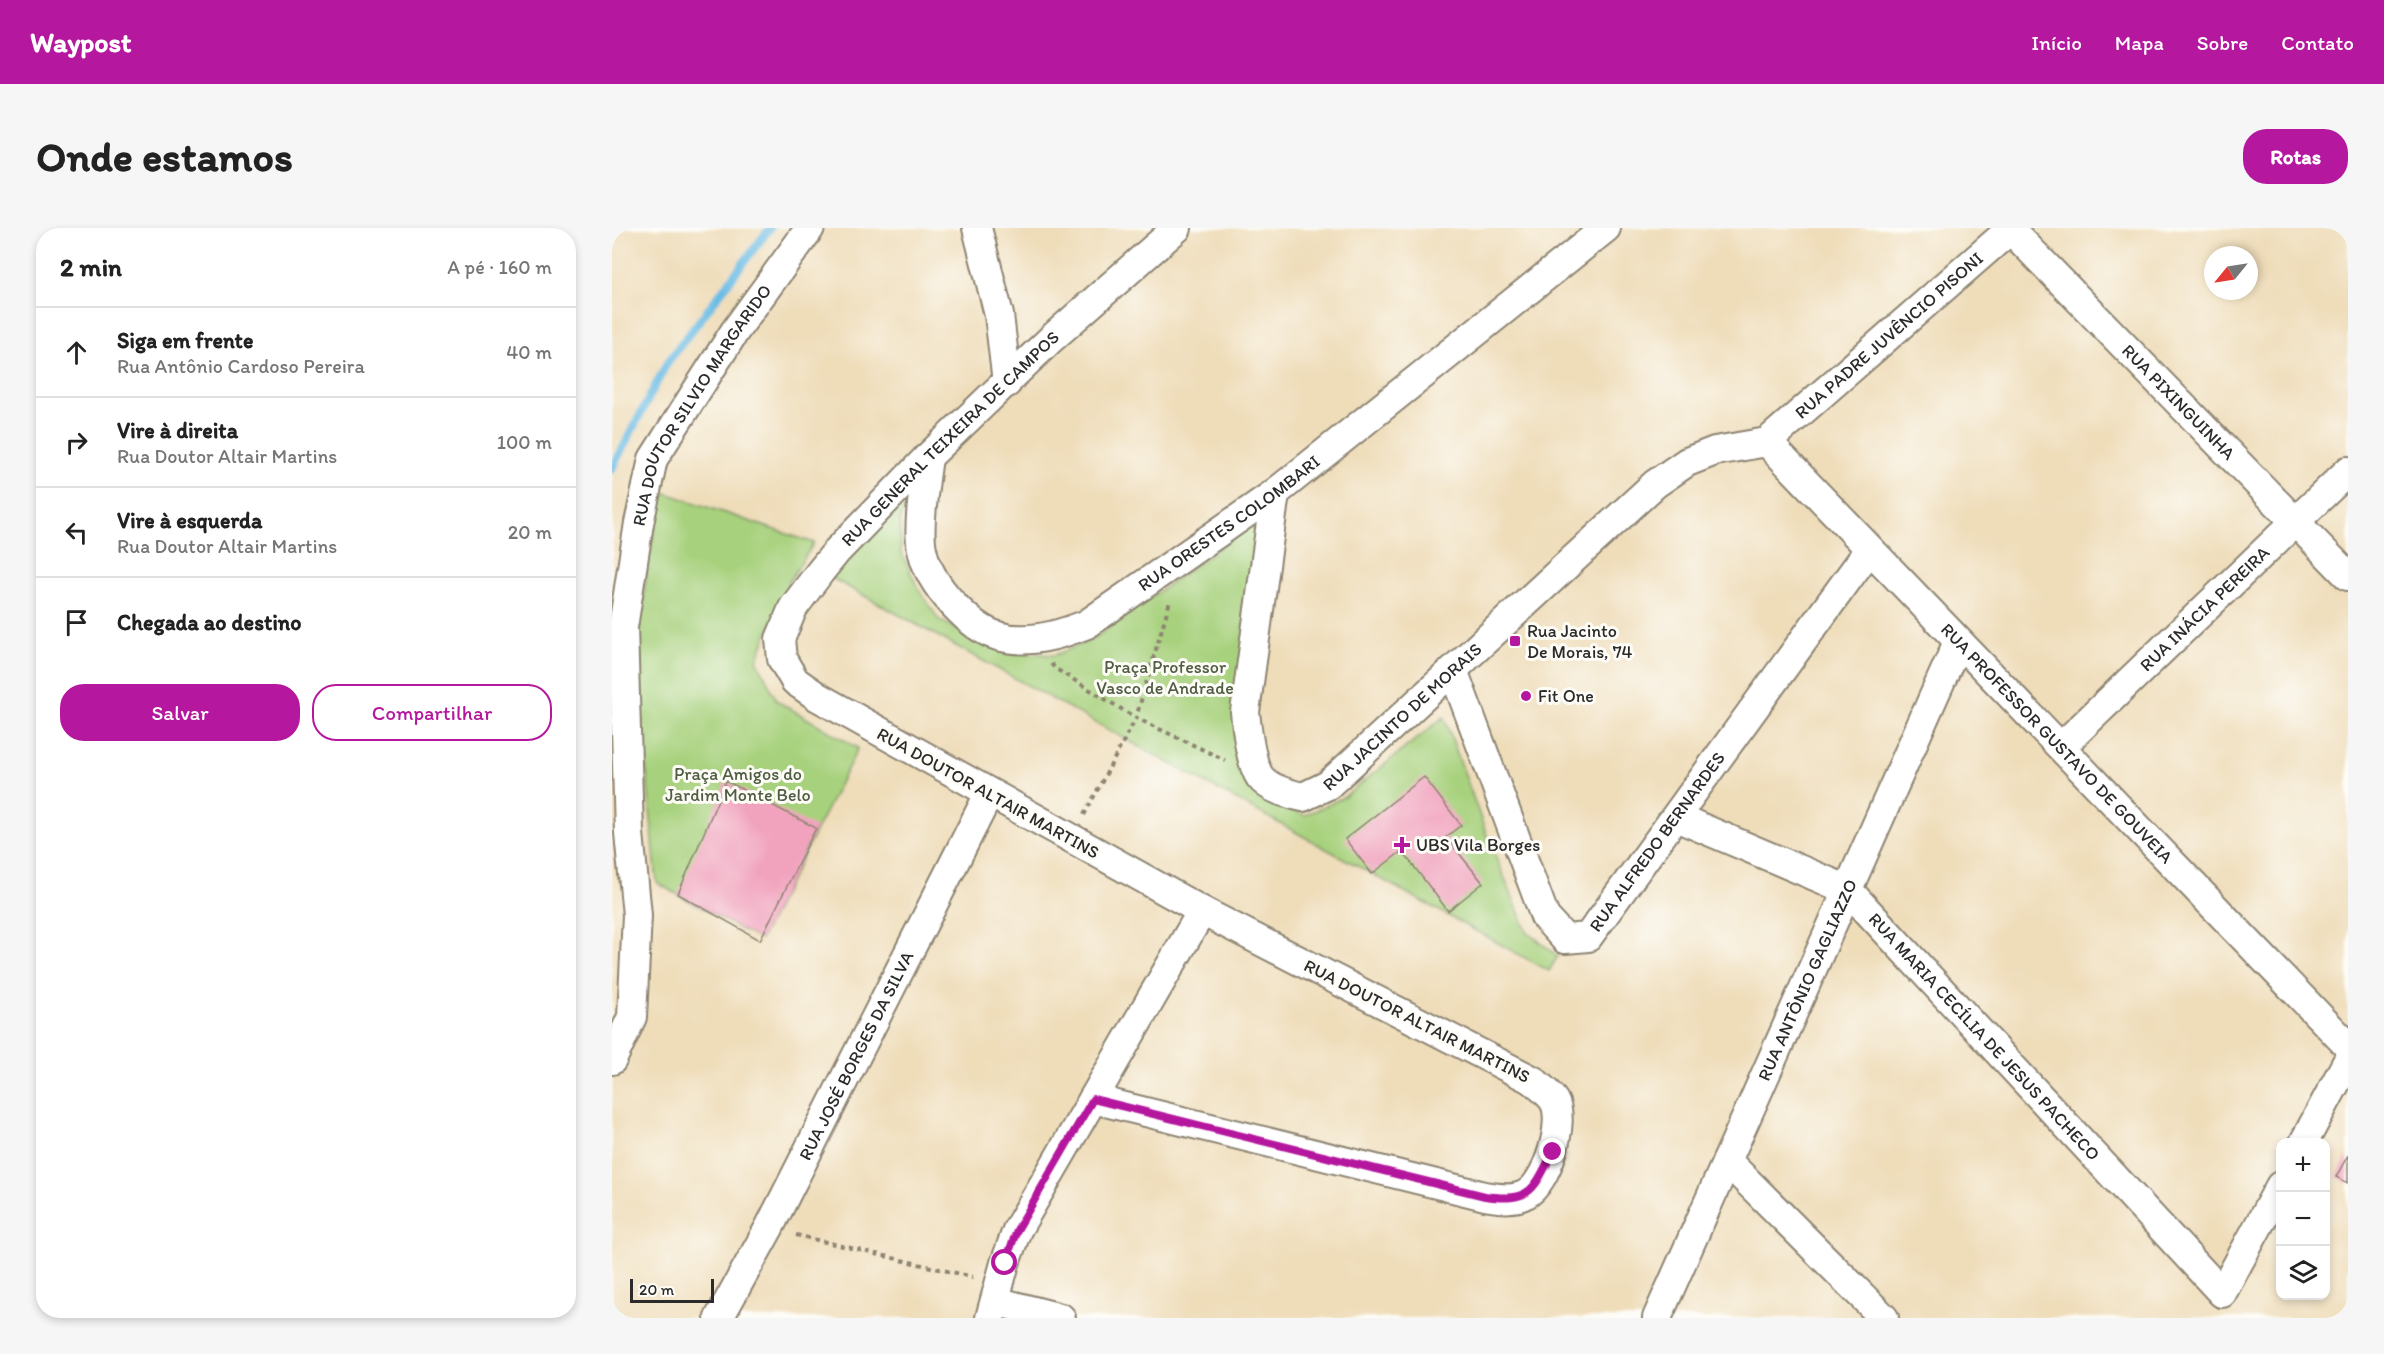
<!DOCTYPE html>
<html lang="pt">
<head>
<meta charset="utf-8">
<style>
  body { margin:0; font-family:Itim,sans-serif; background:#f6f6f6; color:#222 }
  .controls { position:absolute; right:18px; bottom:18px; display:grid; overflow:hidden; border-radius:12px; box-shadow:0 3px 9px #0003 }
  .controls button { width:54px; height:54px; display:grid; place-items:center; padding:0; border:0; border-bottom:2px solid #e0e0e0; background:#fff; color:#222; font:30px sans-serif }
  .compass { position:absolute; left:1592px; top:18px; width:54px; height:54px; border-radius:50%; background:#fff; box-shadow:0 3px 9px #0003; rotate:240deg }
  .scale { position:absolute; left:18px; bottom:15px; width:84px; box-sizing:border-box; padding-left:6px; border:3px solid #2b2b2b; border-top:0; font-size:16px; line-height:21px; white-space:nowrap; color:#2b2b2b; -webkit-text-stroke:4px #fdfcf7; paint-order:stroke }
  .stop { position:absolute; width:18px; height:18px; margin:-14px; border:4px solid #b5179e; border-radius:50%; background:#fff }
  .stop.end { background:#b5179e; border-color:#fff; box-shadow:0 2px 6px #0008 }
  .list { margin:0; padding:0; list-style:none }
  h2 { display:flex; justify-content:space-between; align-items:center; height:78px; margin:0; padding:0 24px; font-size:26px }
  h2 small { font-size:20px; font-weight:400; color:#767676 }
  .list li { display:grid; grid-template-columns:39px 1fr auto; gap:18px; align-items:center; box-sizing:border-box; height:90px; padding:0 24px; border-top:2px solid #e0e0e0 }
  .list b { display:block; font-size:22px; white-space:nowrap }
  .list p { margin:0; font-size:20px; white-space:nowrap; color:#767676 }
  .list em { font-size:20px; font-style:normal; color:#767676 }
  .actions { display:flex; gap:12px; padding:18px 24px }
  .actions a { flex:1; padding:14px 0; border:2px solid #b5179e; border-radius:24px; text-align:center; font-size:21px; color:#b5179e }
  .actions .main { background:#b5179e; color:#fff }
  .icon { flex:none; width:33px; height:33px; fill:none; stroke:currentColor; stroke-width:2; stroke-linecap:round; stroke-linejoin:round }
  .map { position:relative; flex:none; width:1736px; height:1090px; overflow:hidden; border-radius:24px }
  header { display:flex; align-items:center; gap:36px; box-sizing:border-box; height:84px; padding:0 30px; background:#b5179e; color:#fff }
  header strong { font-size:28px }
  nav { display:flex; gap:33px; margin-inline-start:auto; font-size:21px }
  .intro { display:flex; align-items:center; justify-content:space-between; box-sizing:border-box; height:144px; padding:0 36px }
  h1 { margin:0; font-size:42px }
  .button { padding:15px 27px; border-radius:24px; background:#b5179e; color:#fff; font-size:21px; font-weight:700 }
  main { display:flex; gap:36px; padding:0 36px }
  aside { flex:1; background:#fff; border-radius:24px; box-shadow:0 3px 9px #0003 }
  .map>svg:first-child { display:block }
  .green { fill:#a7d17d; stroke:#697e54; stroke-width:1.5 }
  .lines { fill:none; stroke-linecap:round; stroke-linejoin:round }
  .stream { stroke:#69bce5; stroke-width:8 }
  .building { fill:#f1a3be }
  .street-casing { stroke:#8d8472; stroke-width:32 }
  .path { stroke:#8d8472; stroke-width:4; stroke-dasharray:4.5 4.5; stroke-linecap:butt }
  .street { stroke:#fff; stroke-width:28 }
  .route { stroke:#b5179e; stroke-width:8 }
  .poi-dot { fill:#b5179e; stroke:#fdfcf7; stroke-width:2 }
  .labels { text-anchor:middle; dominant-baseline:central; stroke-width:6; stroke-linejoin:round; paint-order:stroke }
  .street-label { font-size:18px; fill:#2b2b2b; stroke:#fdfcf7 }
  .poi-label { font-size:18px; fill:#2b2b2b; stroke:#fdfcf7; text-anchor:start }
  .park-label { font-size:18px; fill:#505d44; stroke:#fdfcf7 }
</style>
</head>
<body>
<header>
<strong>Waypost</strong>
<nav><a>Início</a><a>Mapa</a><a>Sobre</a><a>Contato</a></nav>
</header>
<div class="intro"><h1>Onde estamos</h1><a class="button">Rotas</a></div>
<main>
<aside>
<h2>2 min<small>A pé · 160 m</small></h2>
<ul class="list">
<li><svg class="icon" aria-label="ahead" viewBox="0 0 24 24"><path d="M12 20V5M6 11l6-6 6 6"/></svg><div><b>Siga em frente</b><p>Rua Antônio Cardoso Pereira</p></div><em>40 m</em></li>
<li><svg class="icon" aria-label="right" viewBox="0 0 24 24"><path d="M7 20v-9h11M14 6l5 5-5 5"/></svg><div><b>Vire à direita</b><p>Rua Doutor Altair Martins</p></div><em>100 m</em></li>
<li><svg class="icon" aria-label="left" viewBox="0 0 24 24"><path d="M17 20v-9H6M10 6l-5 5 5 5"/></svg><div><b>Vire à esquerda</b><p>Rua Doutor Altair Martins</p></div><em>20 m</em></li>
<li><svg class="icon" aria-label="arrive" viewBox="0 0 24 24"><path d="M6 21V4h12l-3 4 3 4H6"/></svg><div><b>Chegada ao destino</b></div></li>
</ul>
<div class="actions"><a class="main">Salvar</a><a>Compartilhar</a></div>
</aside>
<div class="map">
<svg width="1736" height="1090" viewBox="0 0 1736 1090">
  <rect width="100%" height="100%" fill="#fdfcf7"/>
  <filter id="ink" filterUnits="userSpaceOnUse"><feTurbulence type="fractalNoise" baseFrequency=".0167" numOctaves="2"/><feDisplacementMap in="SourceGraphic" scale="12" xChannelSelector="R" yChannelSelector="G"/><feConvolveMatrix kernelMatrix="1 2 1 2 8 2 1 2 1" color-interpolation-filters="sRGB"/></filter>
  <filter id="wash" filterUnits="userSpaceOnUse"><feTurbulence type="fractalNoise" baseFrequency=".008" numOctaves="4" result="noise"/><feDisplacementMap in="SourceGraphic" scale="24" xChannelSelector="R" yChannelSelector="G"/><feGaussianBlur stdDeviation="1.35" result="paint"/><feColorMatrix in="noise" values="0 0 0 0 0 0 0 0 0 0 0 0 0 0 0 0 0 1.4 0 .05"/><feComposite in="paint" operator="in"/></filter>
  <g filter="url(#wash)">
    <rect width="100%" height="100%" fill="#efddba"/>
    <path class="green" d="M299 258 288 292 289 324 308 364 327 392 368 414 396 424 443 427 480 412 647 291 633 550 654 574 693 587 732 569 832 489 874 605 915 704 946 728 937 743 216 348Z
      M48 263 202 315 174 358 145 432 165 473 246 520 148 712 45 655 23 421Z"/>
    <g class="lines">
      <path class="stream" d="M0 241 55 135 158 0"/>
    </g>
    <g id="blocks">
      <path class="building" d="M812 549 849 597 834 609 871 655 836 683 790 623 760 646 733 611Z
        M114 553 204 600 148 712 66 666Z
        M1736 927V955L1724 949Z"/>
    </g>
  </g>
  <g filter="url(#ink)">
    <use href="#blocks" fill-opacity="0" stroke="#8d8472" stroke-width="1.5"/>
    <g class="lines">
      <defs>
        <g id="street">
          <path d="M365 0 387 87 395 155"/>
          <path id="s1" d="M1397 0 1736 348"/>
          <path id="s2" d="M1155 214 1736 818"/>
          <path id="s3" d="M1155 214 1400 0"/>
          <path id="s4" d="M316 229C313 253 305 299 310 321 314 342 327 361 341 376 353 389 368 403 386 408 415 417 448 407 475 396L663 265 994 0"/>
          <path id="s5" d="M663 265 633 484C635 501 638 534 648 549 657 561 677 566 691 569L716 557 1043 256 1075 234 1103 223 1155 214"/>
          <path id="s6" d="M841 442 933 689 953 711 976 709 1257 322"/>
          <path id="s7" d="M1450 518 1736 243"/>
          <path id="s8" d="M1064 589 1236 662 1610 1065 1668 958"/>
          <path id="s9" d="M0 832 20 789 25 687 17 605 11 399 27 295 41 231 123 103 198 0"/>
          <path id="s10" d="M481 871 873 968C886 970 902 973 914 966 935 955 954 894 942 873 938 866 928 859 922 853L590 683 206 469 183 453 170 431 168 411 181 380 208 344 225 323 316 229 439 111 565 0"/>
          <path d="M1692 914 1736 832"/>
          <path d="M1115 933 1272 1090"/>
          <path d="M383 1073 449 1090"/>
          <path id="s11" d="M107 1090 157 1000 377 566"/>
          <path d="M378 1090 393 1035 405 1002 590 683"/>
          <path id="s12" d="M1045 1090 1346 414"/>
        </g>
      </defs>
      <use href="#street" class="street-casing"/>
      <path class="path" d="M439 436 444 441 524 490 613 532
        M472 587 524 490 558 373
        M184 1007 361 1049"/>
      <use href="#street" class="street"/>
    </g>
  </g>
  <g class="lines" filter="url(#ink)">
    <path class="route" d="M393 1035 405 1002 481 871 873 968C919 974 921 963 941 924"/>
  </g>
  <g class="poi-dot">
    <rect x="897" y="407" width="12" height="12" rx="3"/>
    <circle cx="914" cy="468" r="6"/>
    <path d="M787 608h6v6h6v6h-6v6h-6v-6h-6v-6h6z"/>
  </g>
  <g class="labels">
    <g class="street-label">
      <text stroke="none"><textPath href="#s3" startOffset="162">RUA PADRE JUVÊNCIO PISONI</textPath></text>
      <text stroke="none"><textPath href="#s1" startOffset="243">RUA PIXINGUINHA</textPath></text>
      <text stroke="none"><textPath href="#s9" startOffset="678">RUA DOUTOR SILVIO MARGARIDO</textPath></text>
      <text stroke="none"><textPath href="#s10" startOffset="1728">RUA GENERAL TEIXEIRA DE CAMPOS</textPath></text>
      <text stroke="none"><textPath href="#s4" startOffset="478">RUA ORESTES COLOMBARI</textPath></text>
      <text stroke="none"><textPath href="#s7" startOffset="198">RUA INÁCIA PEREIRA</textPath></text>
      <text stroke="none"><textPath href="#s5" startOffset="465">RUA JACINTO DE MORAIS</textPath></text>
      <text stroke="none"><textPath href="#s2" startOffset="418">RUA PROFESSOR GUSTAVO DE GOUVEIA</textPath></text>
      <text transform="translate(376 565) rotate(29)">RUA DOUTOR ALTAIR MARTINS</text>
      <text stroke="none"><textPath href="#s6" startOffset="434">RUA ALFREDO BERNARDES</textPath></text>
      <text stroke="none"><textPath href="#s12" startOffset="370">RUA ANTÔNIO GAGLIAZZO</textPath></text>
      <text transform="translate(805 793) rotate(27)">RUA DOUTOR ALTAIR MARTINS</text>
      <text stroke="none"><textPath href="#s8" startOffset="387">RUA MARIA CECÍLIA DE JESUS PACHECO</textPath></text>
      <text stroke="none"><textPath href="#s11" startOffset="296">RUA JOSÉ BORGES DA SILVA</textPath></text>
    </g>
    <g class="poi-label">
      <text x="915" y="403">Rua Jacinto<tspan x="915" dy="21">De Morais, 74</tspan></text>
      <text x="926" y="468">Fit One</text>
      <text x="804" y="617">UBS Vila Borges</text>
    </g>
    <g class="park-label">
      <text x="553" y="439">Praça Professor<tspan x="553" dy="21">Vasco de Andrade</tspan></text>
      <text x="126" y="546">Praça Amigos do<tspan x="126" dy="21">Jardim Monte Belo</tspan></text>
    </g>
  </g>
</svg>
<div class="controls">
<button>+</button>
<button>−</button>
<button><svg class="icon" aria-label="layers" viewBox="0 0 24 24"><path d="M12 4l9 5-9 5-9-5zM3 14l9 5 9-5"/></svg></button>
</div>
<svg class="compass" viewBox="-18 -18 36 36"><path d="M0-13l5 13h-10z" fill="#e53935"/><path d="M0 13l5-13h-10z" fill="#767676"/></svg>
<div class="scale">20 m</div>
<div class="stop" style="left:393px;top:1035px"></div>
<div class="stop end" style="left:941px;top:924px"></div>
</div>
</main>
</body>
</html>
